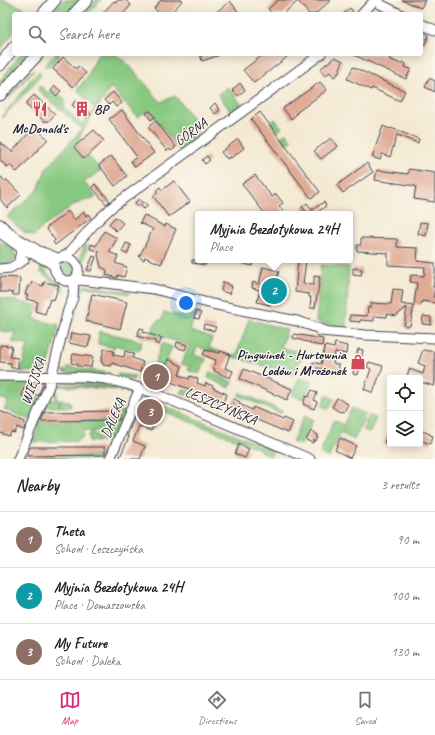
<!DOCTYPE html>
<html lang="en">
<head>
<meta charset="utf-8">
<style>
  body { margin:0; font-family:Caveat,sans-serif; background:#f2f2f2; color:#222 }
  .controls { position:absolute; right:12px; bottom:12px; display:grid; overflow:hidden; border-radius:4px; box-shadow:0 2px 10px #0003 }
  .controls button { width:36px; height:36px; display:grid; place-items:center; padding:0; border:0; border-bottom:1px solid #e0e0e0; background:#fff; color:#222; font:20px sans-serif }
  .you { position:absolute; left:186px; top:303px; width:14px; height:14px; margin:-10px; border:3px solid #fff; border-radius:50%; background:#1a73e8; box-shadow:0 0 0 6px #1a73e833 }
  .badge { display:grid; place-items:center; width:26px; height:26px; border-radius:50%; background:#db2777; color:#fff; font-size:13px; font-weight:700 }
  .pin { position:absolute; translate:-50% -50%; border:2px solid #fff; box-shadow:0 1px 4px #0006 }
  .popup { position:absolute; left:195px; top:211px; width:158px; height:52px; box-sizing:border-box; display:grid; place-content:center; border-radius:4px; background:#fff; filter:drop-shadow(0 1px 3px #0005); font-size:13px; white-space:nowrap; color:#767676 }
  .popup b { font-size:15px; color:#222 }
  .popup::after { content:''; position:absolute; left:50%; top:100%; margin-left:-8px; border:8px solid transparent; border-top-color:#fff }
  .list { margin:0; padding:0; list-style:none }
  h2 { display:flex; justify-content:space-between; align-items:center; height:52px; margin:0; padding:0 16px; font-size:17px }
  h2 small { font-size:13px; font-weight:400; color:#767676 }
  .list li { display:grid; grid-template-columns:26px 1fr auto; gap:12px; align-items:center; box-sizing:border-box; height:56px; padding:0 16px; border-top:1px solid #e0e0e0 }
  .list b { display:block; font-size:15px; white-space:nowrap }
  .list p { margin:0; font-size:13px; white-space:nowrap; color:#767676 }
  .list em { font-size:13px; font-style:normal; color:#767676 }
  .icon { flex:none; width:22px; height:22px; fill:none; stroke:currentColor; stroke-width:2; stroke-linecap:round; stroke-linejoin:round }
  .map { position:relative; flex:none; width:435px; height:459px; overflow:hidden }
  .search { position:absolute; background:#fff; box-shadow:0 2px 10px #0003; left:12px; right:12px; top:12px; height:44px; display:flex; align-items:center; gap:10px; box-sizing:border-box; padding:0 14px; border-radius:4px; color:#767676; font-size:15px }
  .sheet { height:220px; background:#fff }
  nav { display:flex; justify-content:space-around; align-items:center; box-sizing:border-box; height:56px; border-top:1px solid #e0e0e0; background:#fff; font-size:11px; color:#767676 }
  nav a { display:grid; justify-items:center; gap:2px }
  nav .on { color:#db2777 }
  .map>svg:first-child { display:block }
  .green { fill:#88c981; stroke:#55765e }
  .forest { fill:#6ead6f; stroke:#486855 }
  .building { fill:#e0ac96 }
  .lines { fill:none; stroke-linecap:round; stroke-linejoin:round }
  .minor-casing { stroke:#424052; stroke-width:11 }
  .major-casing { stroke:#424052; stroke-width:13 }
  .minor { stroke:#fff; stroke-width:9 }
  .major { stroke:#fff; stroke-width:11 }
  .labels { text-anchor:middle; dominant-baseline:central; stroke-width:3; stroke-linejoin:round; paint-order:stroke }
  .poi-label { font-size:14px; font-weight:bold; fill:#22223b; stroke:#fbf7ec; text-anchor:start }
  .street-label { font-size:14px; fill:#22223b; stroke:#fbf7ec }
</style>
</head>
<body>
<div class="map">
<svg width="435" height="459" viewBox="0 0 435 459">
  <rect width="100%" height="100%" fill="#fbf7ec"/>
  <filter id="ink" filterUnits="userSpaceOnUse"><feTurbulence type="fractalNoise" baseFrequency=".025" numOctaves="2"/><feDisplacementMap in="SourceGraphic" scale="8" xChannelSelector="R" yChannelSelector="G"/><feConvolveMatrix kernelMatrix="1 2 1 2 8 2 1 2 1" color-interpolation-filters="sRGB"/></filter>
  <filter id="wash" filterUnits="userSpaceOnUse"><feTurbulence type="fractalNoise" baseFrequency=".012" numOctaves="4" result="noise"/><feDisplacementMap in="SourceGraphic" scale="16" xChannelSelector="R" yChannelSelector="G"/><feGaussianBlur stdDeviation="0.9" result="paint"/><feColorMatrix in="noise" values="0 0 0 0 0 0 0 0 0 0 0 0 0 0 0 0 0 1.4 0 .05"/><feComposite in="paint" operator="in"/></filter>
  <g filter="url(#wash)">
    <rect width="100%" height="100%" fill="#f4ead4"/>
    <path class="green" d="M0 0H5L28 10 32 9 28 14H14V31L0 50Z
      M63 0H82L69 14H51Z
      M96 0H101L88 14H82Z
      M21 54H32L0 89V81Z
      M55 54H60L50 66H44Z
      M98 54H115L127 63 161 102 175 96 197 124 186 132 194 142 181 152 149 110 137 117 111 87 83 130 77 144 101 170 84 182 96 197 73 205 43 227 34 236 24 232 7 217 38 190 46 169 82 129 39 91 38 88 40 85 48 93 51 91 56 96 58 94 65 99 64 108 82 124 95 109 79 92 78 88 89 75 90 69 93 65Z
      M34 70 8 99 6 98 31 71Z
      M40 71V77L2 118V116L25 89 29 81Z
      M228 87 242 105 231 112 218 94Z
      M275 119 282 128 277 132 270 122Z
      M286 133 292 141 286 144 281 137Z
      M0 242 9 246 8 248H10V247L14 249 15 256 17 257 10 263 0 266Z
      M85 245 88 246 83 262 85 270 80 258H82V257L80 256Z
      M68 261 74 267V274L70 277 64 276 57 266 58 262Z
      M321 265 349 267 346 327 316 322Z
      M41 266 45 268C47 281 65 280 65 294L63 289 40 272Z
      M85 285 130 292 129 294 87 287 81 291 74 320 73 319 79 297 80 288 82 286Z
      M0 297 37 306 34 319 59 325 48 367 45 371 21 372 28 344 12 342 15 332 0 331Z
      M185 303 197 306 190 331 212 338 209 348 236 356 249 319 287 330 281 347 302 353 295 375 220 353 197 347 194 355 206 359 199 374 188 370 189 366 182 364 189 345 151 334 155 323H157L158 320H162L164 312 181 316Z
      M99 331 142 341 139 351 115 345 114 348 98 344Z
      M162 343 172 347 163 369 154 366Z
      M68 367 110 373 109 376 64 373 62 370 67 371Z
      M210 372 232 382 230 388 208 378Z
      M118 374 135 376 133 380 117 377Z
      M299 378 312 382 303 399 292 395Z
      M63 379 95 381 121 387 63 382Z
      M6 380 30 381 28 393 40 398 30 420 4 409 8 401 0 398V394Z
      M53 384 118 388 136 394 123 390 121 393 120 390 58 386Z
      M51 388 57 390V400H59V407L43 406 47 398 56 400V395L50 394Z
      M183 389 194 393 192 398 181 393Z
      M241 393 282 411 281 414 238 395Z
      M326 395 334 399 329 409 322 406Z
      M143 396 157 402 156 405 152 407 141 401Z
      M60 400 70 401 71 407H60Z
      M162 405 273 450 271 456 260 451V449L160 410Z
      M42 408H46V411L41 412V421H120V411H114V408H120L128 413 119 429 116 428 110 442 113 444V446L106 441H100L101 432 99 430 92 432 85 430 83 433 84 436 77 441 33 442 31 438 34 439 39 423H36Z
      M352 408 366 414 354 440 342 434 346 424 344 423Z
      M369 415 376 418 370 433 363 430Z
      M304 416 313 420 301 445 292 442Z
      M334 420 344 425 329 457 320 453Z
      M92 433 98 436V442L89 441V435Z
      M108 445 112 448 108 459H56V456H105V452H108Z"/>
    <path class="forest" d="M26 446V456H56V459H25L21 457Z"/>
    <g id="blocks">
      <path class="building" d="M119 0H126L131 5 123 14H102L114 1 115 2Z
        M161 0H183L170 14H160L154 8Z
        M278 0H331L315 14H309L298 1 283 14H273L268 9Z
        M402 0H425L421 8Z
        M230 1 240 14H214Z
        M350 8 353 11 350 14H343Z
        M421 31 429 35 425 44 421 43Z
        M200 54H220V55L202 61Z
        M264 54H285L287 57 254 83 243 70Z
        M352 54H378L385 57 386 54 390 56 389 59 401 64 402 62 406 64 405 67 411 69 406 79Z
        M63 57 76 69 78 66 86 73 73 87 53 69Z
        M335 57 343 61 338 74 334 77 330 72 325 76 320 69Z
        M353 67 405 91 400 101 372 88 371 90 347 79Z
        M429 78 435 81V92L425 87Z
        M320 82 327 90 296 113 297 114 291 119 283 108Z
        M240 83 245 90 238 96 232 90Z
        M55 86 61 91 56 96 51 91Z
        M113 92 122 103 116 107 112 102 109 105 104 100Z
        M34 95 55 114 48 122 46 120 45 122 25 104Z
        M76 100 91 114 87 118 72 105Z
        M215 103 220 110 215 114 210 108Z
        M122 110 154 153 135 167 131 161 137 157 109 119Z
        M150 111 155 117 151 120 146 113Z
        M260 112 320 192 311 198 251 119Z
        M156 121 176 147 171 151 169 149 167 151 148 127Z
        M383 126 390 129 391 128 419 139 418 143 397 135 390 157 382 154 380 160 372 157Z
        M34 127 48 139 17 172 10 165 7 167 0 160V142L12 152Z
        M196 129 200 134 194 138 191 134Z
        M94 130 104 141 84 159 74 147Z
        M331 138 338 146 321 159 314 151Z
        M238 139 244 148 231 158 230 157 227 159 226 157H225L221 152Z
        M111 156 127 176 115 186 99 165Z
        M207 156 210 160 205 164 202 160Z
        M367 163 373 172 343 193 337 185Z
        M409 169 435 173V202L414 199 416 186 375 180 377 170 408 174Z
        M255 175 272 197 276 194 283 203 279 206 285 214H265L242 184Z
        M0 176 5 181 7 180 21 195 7 208 0 199Z
        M174 181 190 202 170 216H168L153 196 158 193 156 191 160 187 162 190Z
        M95 184 110 201 106 204 92 187Z
        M139 199 142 203 144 202 148 206 144 209 140 205 141 204 137 207 135 203Z
        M324 202 326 206 319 211 322 214H306L307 213 302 207 307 203 312 210Z
        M68 211 74 220 84 212 86 216 88 214 91 218 55 245 53 242 55 240 46 228Z
        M144 215 165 227 166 224 176 229 161 264 145 257 144 260 139 257 153 229 140 223Z
        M115 217 123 223 116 231 109 224Z
        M420 222 428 223 426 236 418 234Z
        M104 231 117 238 109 252 118 256 115 263 127 267 124 277 118 275 117 278 106 275 107 270 101 267 98 255 99 251 90 249 91 244 96 246Z
        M361 238 397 239V247L418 248 417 261 435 263V275L433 287H435L433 297H435V303L422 301 421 305 414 304 417 283 410 282 411 275 424 276 425 267 388 265V253L357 251V245H361Z
        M126 243 131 245 127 254 122 252Z
        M93 256 96 257 91 271 87 270Z
        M192 260H206V265L192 263Z
        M237 260H254L252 266 237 262Z
        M298 260H306L303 284 314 285V276L320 277 315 308H310L311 297H309V294L295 292Z
        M263 267 279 271 276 281 272 280 269 289 273 290 270 305 257 302 260 290 252 288 253 282 259 284Z
        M353 268 362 269 361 275 353 274Z
        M0 277 20 278 19 295H13V293L8 292H0Z
        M32 282 43 286 44 282 59 285 54 300 50 299 45 314 35 311 38 302 26 299 28 295H25L28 286 30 287Z
        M223 282 229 284 228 285 232 286 230 294 221 291Z
        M393 289 403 290 401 304 414 306 410 326H404L407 307 396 316 387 314V317L374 316V321L360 320V322L350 321V315L367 316 368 307H371V303L391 304Z
        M92 294 127 302 120 329 86 321Z
        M196 311 201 313 199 319 194 318Z
        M423 316 431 317V325L422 324Z
        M204 324 216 327 214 331 203 328Z
        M140 328 144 329 143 332 162 338 159 345 155 343V341L137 336Z
        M71 333 91 336 88 347 69 343Z
        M294 334 323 339 322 346 311 344V343L293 338Z
        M177 342 187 345 185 350 176 347Z
        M335 343 347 346 346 354 335 352 333 363 339 365 338 375 332 374V371L317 368 316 373 310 371 313 362 321 364 325 346 334 348Z
        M0 345 12 346 10 357 18 358V368H11V363L0 362Z
        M104 349 114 351 113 355 124 357 125 351 134 354 132 358 143 362 140 372 112 363 111 366 103 365V363L101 362Z
        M358 349 363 350 358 375 353 374Z
        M205 350 220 353V351L230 354 225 368 233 371 230 378 214 371 215 369 213 368 216 360 203 355Z
        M423 350 435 352V382L434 386 421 382 422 378 407 377 409 369 423 374 425 366 418 363Z
        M73 354 93 357 91 367 77 366V364L71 363Z
        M168 359 182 366 179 375 189 379 190 376 198 379 197 383 205 386 206 383 213 386V388L227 394 222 404 189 389 163 379 161 383 150 378 153 372 162 376Z
        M369 362 383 366 373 393 364 389 371 369 367 367Z
        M244 369 292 389 287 400 240 379Z
        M30 382H42L43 384 38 396 29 391V389L27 397 22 396 24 387 29 389Z
        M312 390 317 393 314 400 317 402 314 409 303 404 306 396 308 397Z
        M337 398 348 404 344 412 342 411 340 412 332 407Z
        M234 399 240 402 239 404 252 410 253 407 283 420 284 418 293 422 288 433 231 409Z
        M140 404 155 411 149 424 154 426 151 431 139 426 133 441 145 446 140 459H119L129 437 127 436Z
        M0 411 25 422 24 430 17 427 15 433 11 432 9 436 0 433Z
        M119 411V420L41 421 45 412Z
        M390 427V445L384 443Z
        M420 430 430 434V435L433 436 430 444 420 440Z
        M311 431 318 435 316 441 314 440 313 443 306 440Z
        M340 438 356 446 350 458 335 450Z
        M239 444 249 449 245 458 235 454Z
        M30 447H105V455L27 456Z"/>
    </g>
  </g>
  <g filter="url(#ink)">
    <use href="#blocks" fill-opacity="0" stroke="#424052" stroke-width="1"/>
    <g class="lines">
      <defs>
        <path id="minor" d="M375 0 380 4 400 14
          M362 14 375 0
          M421 24 435 30
          M0 224 15 237 36 249
          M0 233 21 248 49 262 54 266
          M64 256 68 254 96 222 112 207 321 54
          M19 262C20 237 46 255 58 258
          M0 269 10 268 24 260
          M74 280C86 268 70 251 56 259L54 265 55 271 59 277 65 281 80 280 154 289 212 304 297 321 326 331
          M320 331 366 335 435 338
          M0 376 87 377 106 379 127 384 154 393 310 459
          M18 459 49 386 68 310 73 298 74 280
          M110 459 140 388"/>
        <path id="major" d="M43 14 55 0
          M74 14 87 0
          M0 65 14 47
          M0 95 38 54"/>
      </defs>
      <use href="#minor" class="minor-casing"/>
      <use href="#major" class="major-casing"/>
      <use href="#minor" class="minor"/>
      <use href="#major" class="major"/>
    </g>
  </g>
  <defs>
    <symbol id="restaurant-bare" viewBox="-9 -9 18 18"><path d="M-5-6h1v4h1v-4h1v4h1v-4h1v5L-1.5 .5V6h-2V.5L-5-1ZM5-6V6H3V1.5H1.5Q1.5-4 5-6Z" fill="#d1495b" stroke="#fbf7ec" stroke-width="2.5" paint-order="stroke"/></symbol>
    <symbol id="building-bare" viewBox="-9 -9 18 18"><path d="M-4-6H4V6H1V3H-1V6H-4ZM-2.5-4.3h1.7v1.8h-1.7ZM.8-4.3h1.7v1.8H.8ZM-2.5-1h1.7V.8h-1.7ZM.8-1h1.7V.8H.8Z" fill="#d1495b" stroke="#fbf7ec" stroke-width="2.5" paint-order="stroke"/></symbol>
    <symbol id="shop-bare" viewBox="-9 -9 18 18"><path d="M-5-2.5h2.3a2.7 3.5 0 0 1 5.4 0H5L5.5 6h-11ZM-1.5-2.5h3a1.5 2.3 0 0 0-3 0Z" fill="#d1495b" stroke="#fbf7ec" stroke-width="2.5" paint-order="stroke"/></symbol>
  </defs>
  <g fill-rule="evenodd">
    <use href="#restaurant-bare" x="29" y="98" width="22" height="22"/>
    <use href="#building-bare" x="71" y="98" width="22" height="22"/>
    <use href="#shop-bare" x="347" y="351" width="22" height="22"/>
  </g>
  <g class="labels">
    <g class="poi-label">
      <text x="94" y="109">BP</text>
      <text x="40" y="128" text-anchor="middle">McDonald's</text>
      <text x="346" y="354" text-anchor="end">Pingwinek - Hurtownia<tspan x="346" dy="16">Lodów i Mrożonek</tspan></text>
    </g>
    <g class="street-label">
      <text transform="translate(191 132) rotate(-36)">GÓRNA</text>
      <text transform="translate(33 381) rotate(-71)">WIEJSKA</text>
      <text transform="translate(221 406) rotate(23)">LESZCZYŃSKA</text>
      <text transform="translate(113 418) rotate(-67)">DALEKA</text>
    </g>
  </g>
</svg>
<div class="controls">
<button><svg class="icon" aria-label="locate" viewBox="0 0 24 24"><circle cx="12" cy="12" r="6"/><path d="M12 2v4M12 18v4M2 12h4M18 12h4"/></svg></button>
<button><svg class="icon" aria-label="layers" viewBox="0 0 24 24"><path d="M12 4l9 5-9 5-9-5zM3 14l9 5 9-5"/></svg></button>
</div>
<div class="you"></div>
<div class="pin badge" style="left:156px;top:377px;background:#8d6e63">1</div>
<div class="pin badge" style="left:274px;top:291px;background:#0f9aa8">2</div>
<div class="popup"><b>Myjnia Bezdotykowa 24H</b>Place</div>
<div class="pin badge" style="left:150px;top:412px;background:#8d6e63">3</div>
<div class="search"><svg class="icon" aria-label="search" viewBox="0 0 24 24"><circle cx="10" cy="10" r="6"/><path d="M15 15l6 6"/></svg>Search here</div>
</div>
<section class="sheet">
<h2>Nearby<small>3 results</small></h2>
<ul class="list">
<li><span class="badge" style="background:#8d6e63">1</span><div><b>Theta</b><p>School · Leszczyńska</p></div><em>90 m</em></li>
<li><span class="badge" style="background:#0f9aa8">2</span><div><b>Myjnia Bezdotykowa 24H</b><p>Place · Domaszowska</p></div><em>100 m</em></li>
<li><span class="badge" style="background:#8d6e63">3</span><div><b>My Future</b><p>School · Daleka</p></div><em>130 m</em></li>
</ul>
</section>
<nav>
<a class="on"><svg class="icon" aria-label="map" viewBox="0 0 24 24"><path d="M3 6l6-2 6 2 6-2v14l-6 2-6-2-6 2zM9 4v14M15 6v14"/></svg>Map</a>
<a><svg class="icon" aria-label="directions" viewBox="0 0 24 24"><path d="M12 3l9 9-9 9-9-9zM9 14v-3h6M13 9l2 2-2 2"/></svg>Directions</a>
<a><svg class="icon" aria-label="saved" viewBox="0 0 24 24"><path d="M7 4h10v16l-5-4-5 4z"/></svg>Saved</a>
</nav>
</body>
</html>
